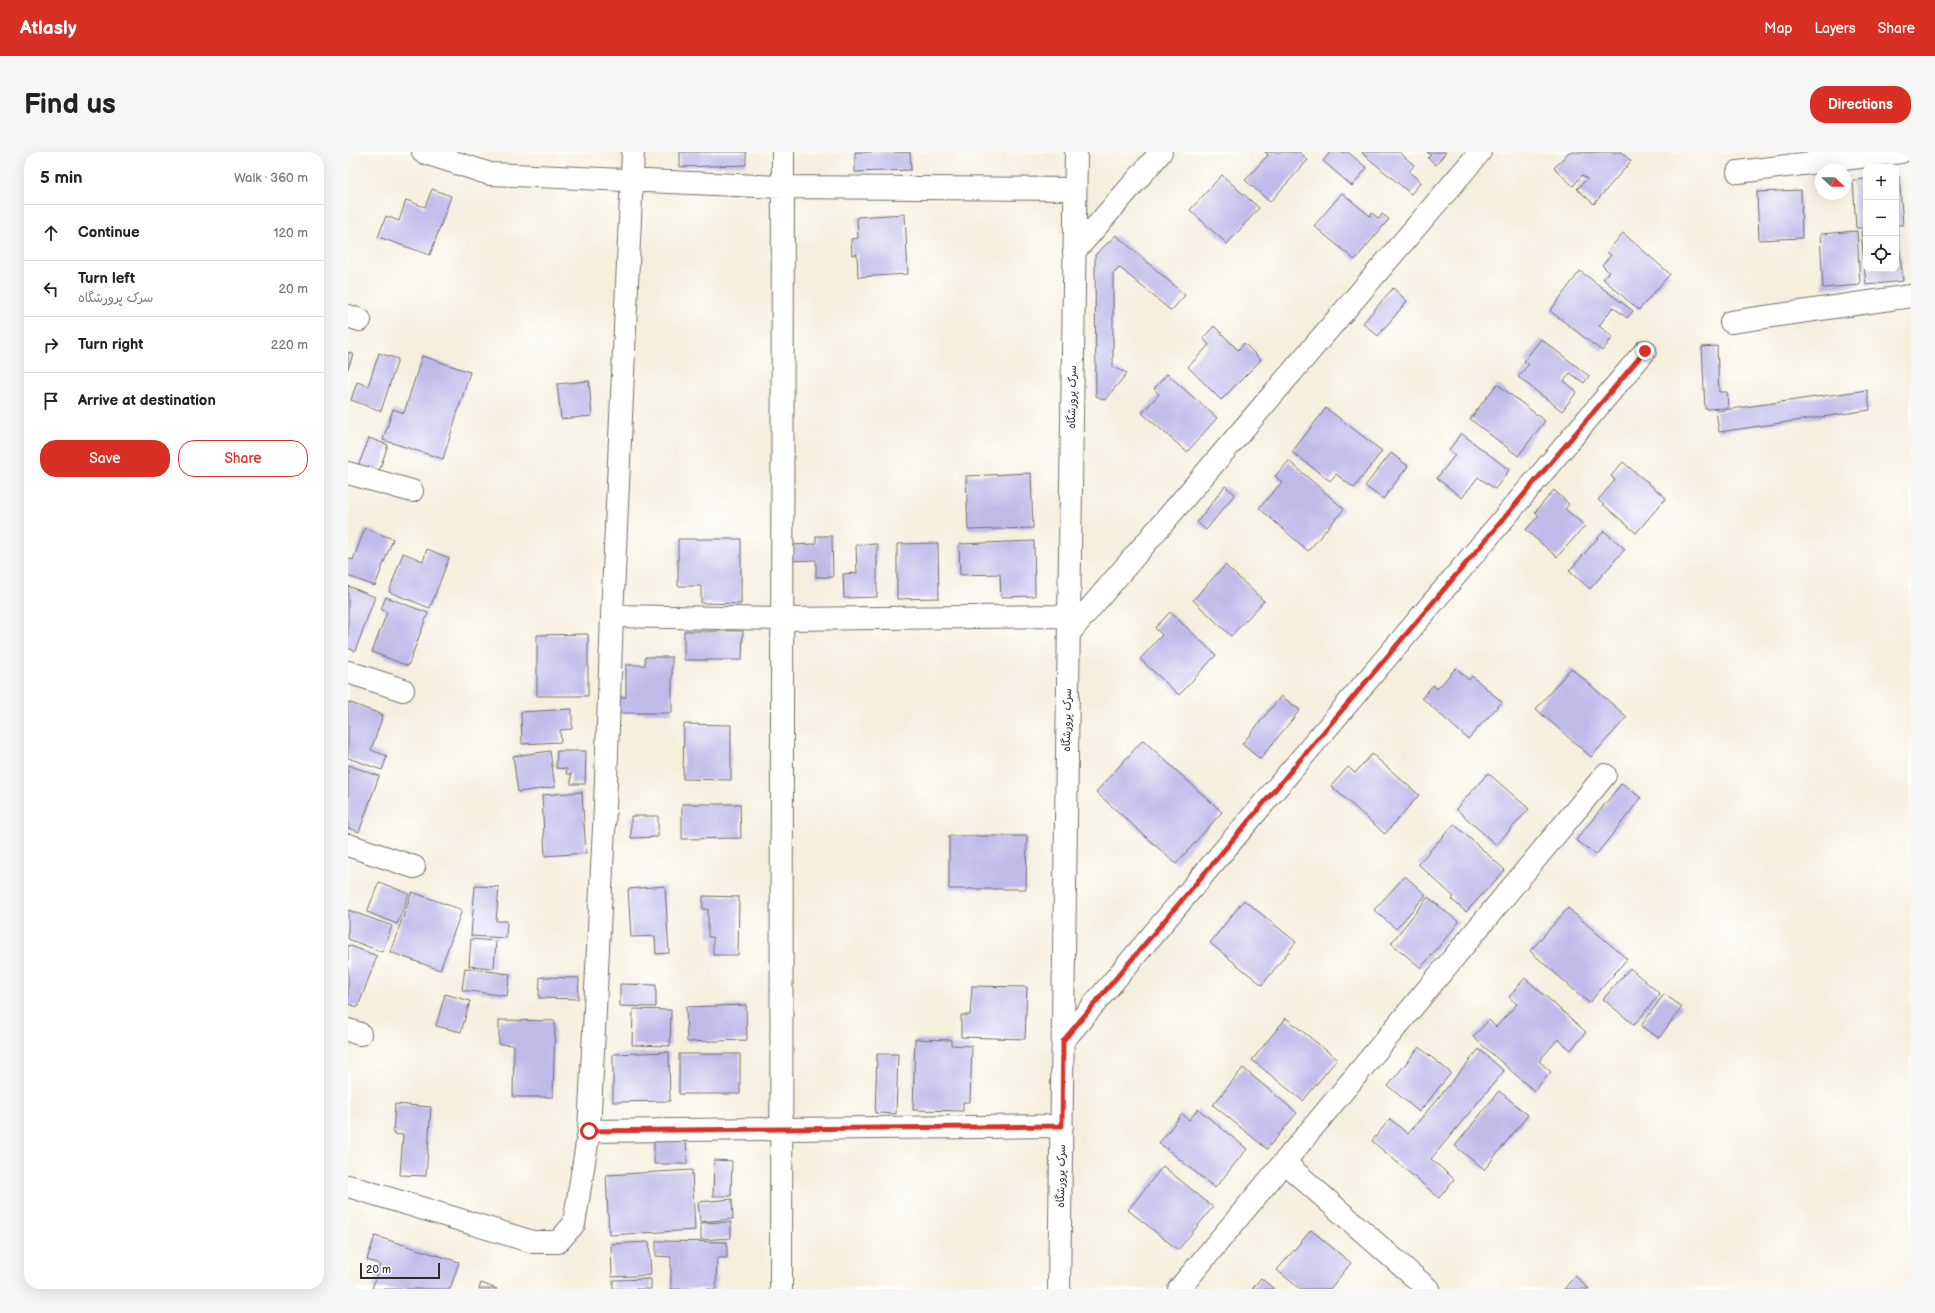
<!DOCTYPE html>
<html lang="en">
<head>
<meta charset="utf-8">
<style>
  body { margin:0; font-family:"Balsamiq Sans","Playpen Sans Arabic",sans-serif; background:#f6f6f6; color:#222 }
  .controls { position:absolute; right:12px; top:12px; display:grid; overflow:hidden; border-radius:8px; box-shadow:0 4px 16px #0002 }
  .controls button { width:36px; height:36px; display:grid; place-items:center; padding:0; border:0; border-bottom:1px solid #e0e0e0; background:#fff; color:#222; font:20px sans-serif }
  .compass { position:absolute; left:1467px; top:12px; width:36px; height:36px; border-radius:50%; background:#fff; box-shadow:0 4px 16px #0002; rotate:112deg }
  .scale { position:absolute; left:12px; bottom:10px; width:80px; box-sizing:border-box; padding-left:4px; border:2px solid #2b2b2b; border-top:0; font-size:11px; line-height:14px; white-space:nowrap; color:#2b2b2b; -webkit-text-stroke:3px #fff; paint-order:stroke }
  .stop { position:absolute; width:12px; height:12px; margin:-9px; border:3px solid #d93025; border-radius:50%; background:#fff }
  .stop.end { background:#d93025; border-color:#fff; box-shadow:0 1px 4px #0008 }
  .list { margin:0; padding:0; list-style:none }
  h2 { display:flex; justify-content:space-between; align-items:center; height:52px; margin:0; padding:0 16px; font-size:17px }
  h2 small { font-size:13px; font-weight:400; color:#767676 }
  .list li { display:grid; grid-template-columns:26px 1fr auto; gap:12px; align-items:center; box-sizing:border-box; height:56px; padding:0 16px; border-top:1px solid #e0e0e0 }
  .list b { display:block; font-size:15px; white-space:nowrap }
  .list p { margin:0; font-size:13px; white-space:nowrap; color:#767676 }
  .list em { font-size:13px; font-style:normal; color:#767676 }
  .actions { display:flex; gap:8px; padding:12px 16px }
  .actions a { flex:1; padding:9px 0; border:1px solid #d93025; border-radius:16px; text-align:center; font-size:14px; color:#d93025 }
  .actions .main { background:#d93025; color:#fff }
  .icon { flex:none; width:22px; height:22px; fill:none; stroke:currentColor; stroke-width:2; stroke-linecap:round; stroke-linejoin:round }
  .map { position:relative; flex:none; width:1563px; height:1137px; overflow:hidden; border-radius:16px }
  header { display:flex; align-items:center; gap:24px; box-sizing:border-box; height:56px; padding:0 20px; background:#d93025; color:#fff }
  header strong { font-size:19px }
  nav { display:flex; gap:22px; margin-inline-start:auto; font-size:14px }
  .intro { display:flex; align-items:center; justify-content:space-between; box-sizing:border-box; height:96px; padding:0 24px }
  h1 { margin:0; font-size:28px }
  .button { padding:10px 18px; border-radius:16px; background:#d93025; color:#fff; font-size:14px; font-weight:700 }
  main { display:flex; gap:24px; padding:0 24px }
  aside { flex:1; background:#fff; border-radius:16px; box-shadow:0 4px 16px #0002 }
  .map>svg:first-child { display:block }
  .building { fill:#c0bae9 }
  .lines { fill:none; stroke-linecap:round; stroke-linejoin:round }
  .minor-casing { stroke:#72706a; stroke-width:24 }
  .minor { stroke:#fff; stroke-width:22 }
  .route { stroke:#d93025; stroke-width:5 }
  .labels { text-anchor:middle; dominant-baseline:central; stroke-width:3; stroke-linejoin:round; paint-order:stroke }
  .street-label { font-size:11px; fill:#2b2b2b; stroke:#fff }
</style>
</head>
<body>
<header>
<strong>Atlasly</strong>
<nav><a>Map</a><a>Layers</a><a>Share</a></nav>
</header>
<div class="intro"><h1>Find us</h1><a class="button">Directions</a></div>
<main>
<aside>
<h2>5 min<small>Walk · 360 m</small></h2>
<ul class="list">
<li><svg class="icon" aria-label="ahead" viewBox="0 0 24 24"><path d="M12 20V5M6 11l6-6 6 6"/></svg><div><b>Continue</b></div><em>120 m</em></li>
<li><svg class="icon" aria-label="left" viewBox="0 0 24 24"><path d="M17 20v-9H6M10 6l-5 5 5 5"/></svg><div><b>Turn left</b><p>سرک پرورشگاه</p></div><em>20 m</em></li>
<li><svg class="icon" aria-label="right" viewBox="0 0 24 24"><path d="M7 20v-9h11M14 6l5 5-5 5"/></svg><div><b>Turn right</b></div><em>220 m</em></li>
<li><svg class="icon" aria-label="arrive" viewBox="0 0 24 24"><path d="M6 21V4h12l-3 4 3 4H6"/></svg><div><b>Arrive at destination</b></div></li>
</ul>
<div class="actions"><a class="main">Save</a><a>Share</a></div>
</aside>
<div class="map">
<svg width="1563" height="1137" viewBox="0 0 1563 1137">
  <rect width="100%" height="100%" fill="#fff"/>
  <filter id="ink" filterUnits="userSpaceOnUse"><feTurbulence type="fractalNoise" baseFrequency=".025" numOctaves="2"/><feDisplacementMap in="SourceGraphic" scale="8" xChannelSelector="R" yChannelSelector="G"/><feConvolveMatrix kernelMatrix="1 2 1 2 8 2 1 2 1" color-interpolation-filters="sRGB"/></filter>
  <filter id="wash" filterUnits="userSpaceOnUse"><feTurbulence type="fractalNoise" baseFrequency=".012" numOctaves="4" result="noise"/><feDisplacementMap in="SourceGraphic" scale="16" xChannelSelector="R" yChannelSelector="G"/><feGaussianBlur stdDeviation="0.9" result="paint"/><feColorMatrix in="noise" values="0 0 0 0 0 0 0 0 0 0 0 0 0 0 0 0 0 1.4 0 .05"/><feComposite in="paint" operator="in"/></filter>
  <g filter="url(#wash)">
    <rect width="100%" height="100%" fill="#f5efde"/>
    <g id="blocks">
      <path class="building" d="M332 0H398V13L332 15Z
        M507 0H562L563 18 507 20Z
        M917 0H951L960 8 922 50 897 28 920 3Z
        M982 0H1000L1019 16 1004 34 975 9Z
        M1015 0H1051L1066 13 1061 20 1073 30 1063 42 1014 1Z
        M1079 0H1098L1088 13 1080 6 1083 3Z
        M1221 0H1273L1283 9 1246 52 1229 37 1239 27 1234 23 1225 34 1206 16Z
        M874 23 911 56 879 92 842 58Z
        M1551 24 1555 73H1548V25Z
        M1518 27V76H1508L1505 28Z
        M84 37 103 44 82 103 30 85 38 64 51 69 58 48 77 55Z
        M1453 38 1454 86 1411 88 1409 40Z
        M994 41 1022 64 1024 61 1031 67 1034 62 1041 67 1007 108 966 74Z
        M557 62 560 122 510 125 509 102 504 103 503 87 510 86 509 65Z
        M1549 75 1555 129 1518 133 1513 79H1518V117H1548Z
        M1509 79 1512 133 1475 136 1472 82Z
        M1275 81 1322 122 1291 158 1255 127 1261 120 1254 113 1263 103 1259 100Z
        M768 83 837 143 823 159 771 115 765 121V215L779 221 757 248 748 244 747 103Z
        M1232 119 1285 159 1279 166 1265 155 1251 174 1265 185 1254 199 1202 159Z
        M1045 136 1059 149 1030 184 1015 171Z
        M866 174 890 198 896 191 913 208 873 248 840 215 861 193 855 186Z
        M1193 187 1241 224 1236 231 1222 221 1216 229 1229 240 1214 259 1170 225 1181 212 1176 209Z
        M1369 194 1371 240H1379L1380 256 1357 257 1354 195Z
        M0 200 5 202 0 217Z
        M31 201 50 207 33 259 3 248 9 230 20 234Z
        M74 204 122 220 95 307 35 288 45 257 56 261Z
        M819 222 869 266 839 300 794 261 811 242 806 237Z
        M241 229 244 264 213 267 209 232Z
        M1149 232 1197 269 1170 304 1122 267Z
        M1519 238 1522 258 1371 280 1368 259Z
        M978 256 1034 299 1006 336 988 322 982 329 944 300Z
        M1113 281 1161 318 1147 337 1130 325 1114 346 1089 326 1107 303 1101 298Z
        M21 286 40 293 29 325 9 317Z
        M1043 301 1060 314 1035 347 1017 334Z
        M941 309 996 357 960 399 911 356 934 330 927 324Z
        M1275 310 1318 346 1288 381 1250 348 1267 328 1263 324Z
        M683 321 685 376 620 378 618 324Z
        M877 334 887 342 858 378 849 370Z
        M1206 338 1221 352 1217 357 1237 374 1209 405 1178 378 1191 363 1187 360Z
        M17 376 45 387 27 434 0 424V406L5 408Z
        M1256 379 1277 397 1242 437 1221 419Z
        M468 384H484L485 425H468V408L439 409V393L468 392Z
        M330 387H393V452L353 451V434H330Z
        M686 389 687 444 653 445 652 422 612 423 611 392Z
        M590 391 591 446 549 447V392Z
        M529 392V445L496 446 495 422 509 421 508 393Z
        M79 397 101 406 82 456 41 440 55 401 75 409Z
        M877 413 916 449 883 484 845 448Z
        M0 434 27 445 7 499 0 496Z
        M38 445 80 461 60 514 24 500 39 460 33 457Z
        M822 460 868 503 831 543 792 507 814 483 807 476Z
        M336 479H395L394 508H336Z
        M240 482V544H189V483Z
        M297 505H324V561H268V545H278V513H297Z
        M1108 516 1121 528 1124 524 1154 550 1120 587 1074 546 1085 533 1089 537Z
        M1223 516 1279 565 1243 605 1188 557Z
        M933 544 952 558 912 607 894 592Z
        M0 550 35 563 23 598 39 604 34 618 0 606Z
        M224 557V577L212 578 213 590 174 592 173 560Z
        M336 572 383 573V628L335 627Z
        M795 588 874 660 828 712 748 640Z
        M202 599 207 635 170 640 165 604Z
        M209 599H238L237 632H223V622H218L219 617 208 616Z
        M1024 602 1071 643 1037 682 983 634 1000 615 1007 621Z
        M0 613 31 624 11 680 0 676Z
        M1140 621 1181 657 1148 693 1108 657Z
        M1274 631 1293 646 1248 703 1228 688Z
        M234 640 238 701 197 704 194 643Z
        M334 652H392L393 686 334 687Z
        M283 664H310V685L283 686Z
        M1106 672 1157 718 1118 760 1104 748 1106 745 1070 712Z
        M601 684H679L678 737H601Z
        M1057 724 1078 743 1048 777 1026 758Z
        M31 730 61 742 49 772 19 760Z
        M127 734 151 735 148 769H159L158 786 123 784Z
        M317 734 321 801 308 802 307 784 283 785 280 737Z
        M64 740 114 758 92 818 42 800Z
        M355 744 391 745 390 803H365V785H360V757H355Z
        M1080 745 1111 770 1073 816 1043 791Z
        M896 748 948 790 914 833 862 791Z
        M1220 756 1279 807 1241 851 1182 799Z
        M0 758 44 774 34 800 0 787Z
        M123 787 148 789 146 816 121 814Z
        M0 793 29 804 10 855 0 852Z
        M117 816 162 822 159 844 114 838Z
        M1282 816 1312 842 1286 873 1255 847Z
        M192 825 231 826 230 847 191 846Z
        M1177 826 1238 880 1223 898 1210 887 1191 909 1203 920 1186 939 1125 885 1141 868 1148 875 1169 852 1161 845Z
        M272 832 308 833V855L272 854Z
        M624 834 679 835 677 887 613 885V863H622Z
        M97 842 122 849 113 880 88 874Z
        M1316 842 1334 855 1311 886 1293 874Z
        M398 853 399 888 339 890 338 855Z
        M285 857 323 858 322 894 284 893Z
        M938 866 989 907 955 949 904 908Z
        M151 868 207 869 205 945H165L166 893 151 892Z
        M567 887 603 888V893L624 894 622 950H615V959L565 958Z
        M1071 895 1103 921 1071 960 1040 934Z
        M1131 897 1156 919 1083 1007 1106 1027 1091 1046 1024 989 1042 967 1060 982Z
        M321 900 322 949 265 950V902Z
        M331 902H392V942H331Z
        M529 902H550L548 962 527 961Z
        M895 916 949 961 919 997 865 953Z
        M1151 939 1180 963 1136 1018 1107 994Z
        M47 952 83 955 78 1024 52 1023 55 983 45 982Z
        M850 957 899 997 867 1036 811 991 834 962 841 968Z
        M338 987 339 1012H306V988Z
        M366 1008 384 1009 383 1044H365Z
        M815 1014 865 1055 830 1098 780 1058Z
        M344 1018 347 1078 261 1083 258 1023Z
        M384 1047 385 1067 352 1070 350 1050Z
        M383 1070V1086L353 1088V1071Z
        M963 1078 1003 1111 982 1137H952L929 1118Z
        M27 1084 111 1110 102 1137H24L32 1112 19 1108Z
        M308 1089 379 1090V1106H369L368 1137H323V1105L308 1104Z
        M301 1090 303 1123 264 1125 263 1092Z
        M1227 1124 1241 1137H1216Z
        M913 1126 926 1137H904Z
        M303 1127V1137H265V1128Z
        M133 1131 149 1137H131Z"/>
    </g>
  </g>
  <g filter="url(#ink)">
    <use href="#blocks" fill-opacity="0" stroke="#72706a" stroke-width="1"/>
    <g class="lines">
      <defs>
        <path id="minor" d="M75 0 142 22 434 35 727 37
          M1390 20 1553 0
          M726 100 813 0
          M0 164 12 168
          M1383 170 1563 144
          M0 321 64 339
          M264 464 435 467 721 464
          M721 481 1132 0
          M0 520 55 538
          M0 693 66 715
          M0 878 12 882
          M715 889 1297 199
          M241 979 714 974
          M937 1011 1080 1137
          M0 1034 185 1090H210L226 1072 241 979 257 655 264 464 285 0
          M433 1137 435 0
          M711 1137 728 0
          M831 1137 1257 623"/>
      </defs>
      <use href="#minor" class="minor-casing"/>
      <use href="#minor" class="minor"/>
    </g>
  </g>
  <g class="lines" filter="url(#ink)">
    <path class="route" d="M241 979 714 974 715 889 1297 199"/>
  </g>
  <g class="labels">
    <g class="street-label">
      <text transform="translate(724 245) rotate(-89)">سرک پرورشگاه</text>
      <text transform="translate(719 568) rotate(-89)">سرک پرورشگاه</text>
      <text transform="translate(713 1024) rotate(-89)">سرک پرورشگاه</text>
    </g>
  </g>
</svg>
<div class="controls">
<button>+</button>
<button>−</button>
<button><svg class="icon" aria-label="locate" viewBox="0 0 24 24"><circle cx="12" cy="12" r="6"/><path d="M12 2v4M12 18v4M2 12h4M18 12h4"/></svg></button>
</div>
<svg class="compass" viewBox="-18 -18 36 36"><path d="M0-13l5 13h-10z" fill="#e53935"/><path d="M0 13l5-13h-10z" fill="#767676"/></svg>
<div class="scale">20 m</div>
<div class="stop" style="left:241px;top:979px"></div>
<div class="stop end" style="left:1297px;top:199px"></div>
</div>
</main>
</body>
</html>
